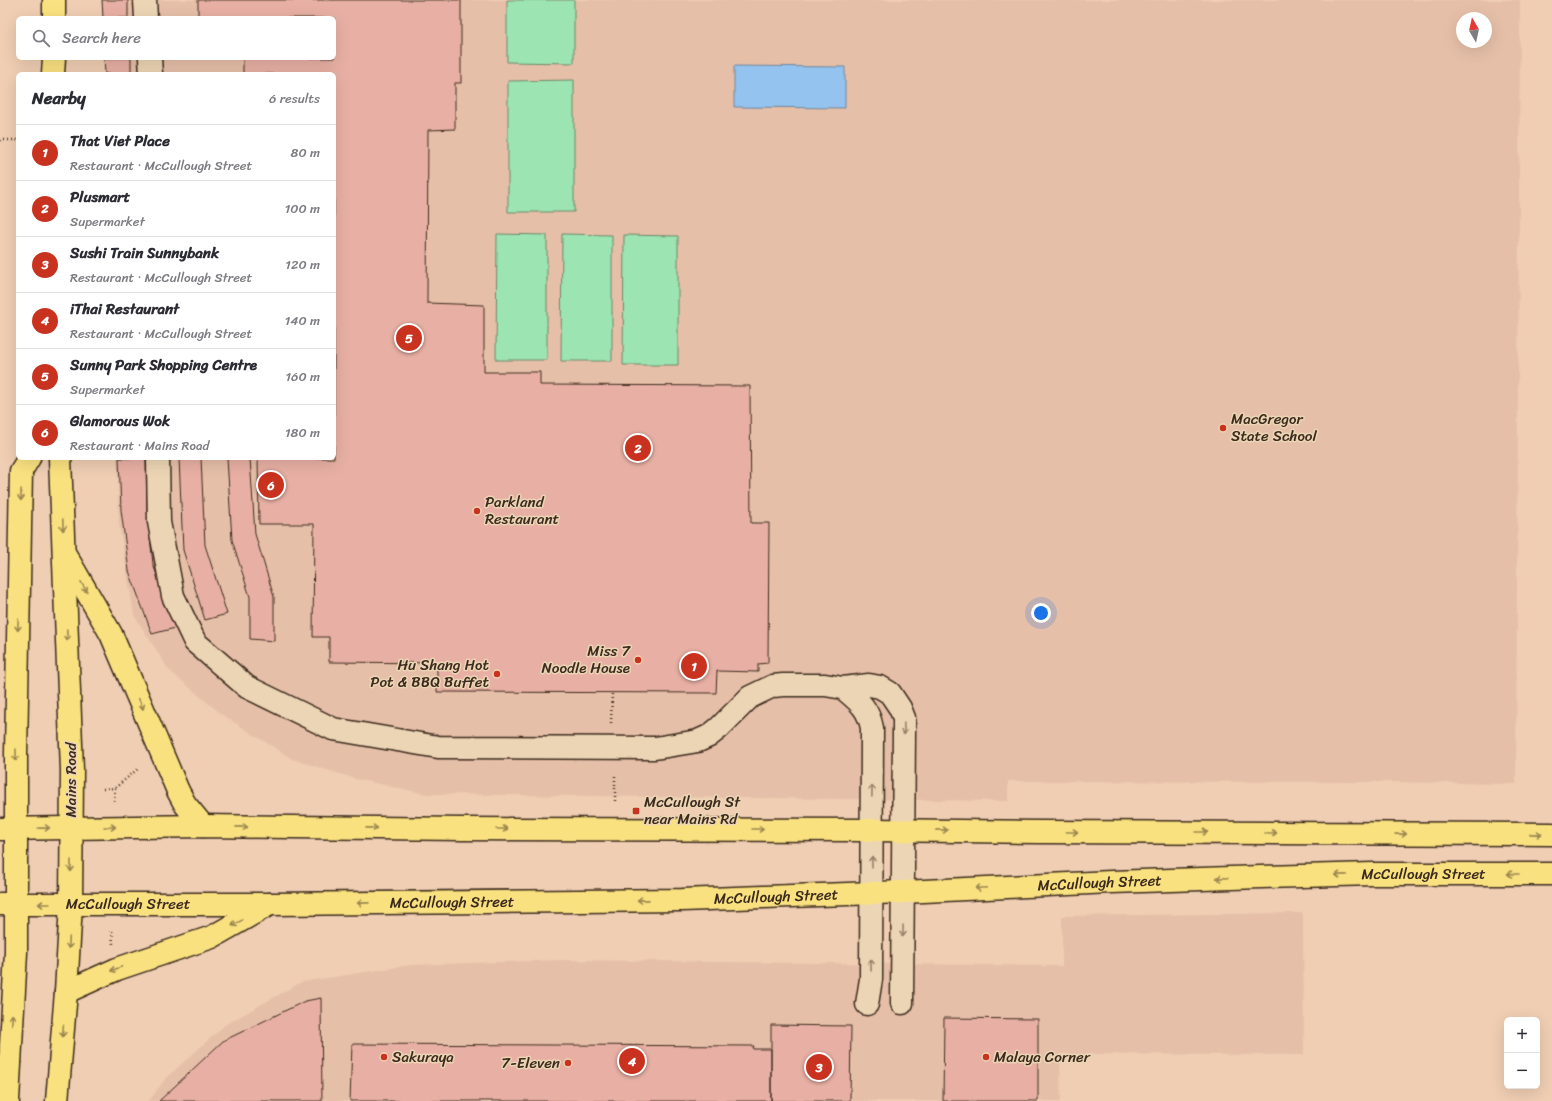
<!DOCTYPE html>
<html lang="en">
<head>
<meta charset="utf-8">
<style>
  body { margin:0; font-family:Sriracha,sans-serif; background:#f7f7f7; color:#2b2b33 }
  .controls { position:absolute; right:12px; bottom:12px; display:grid; overflow:hidden; border-radius:6px; box-shadow:0 4px 16px #0002 }
  .controls button { width:36px; height:36px; display:grid; place-items:center; padding:0; border:0; border-bottom:1px solid #e1e1e2; background:#fff; color:#2b2b33; font:20px sans-serif }
  .compass { position:absolute; left:1456px; top:12px; width:36px; height:36px; border-radius:50%; background:#fff; box-shadow:0 4px 16px #0002; rotate:351deg }
  .you { position:absolute; left:1041px; top:613px; width:14px; height:14px; margin:-10px; border:3px solid #fff; border-radius:50%; background:#1a73e8; box-shadow:0 0 0 6px #1a73e833 }
  .badge { display:grid; place-items:center; width:26px; height:26px; border-radius:50%; background:#c8321e; color:#fff; font-size:13px; font-weight:700 }
  .pin { position:absolute; translate:-50% -50%; border:2px solid #fff; box-shadow:0 1px 4px #0006 }
  .list { margin:0; padding:0; list-style:none }
  h2 { display:flex; justify-content:space-between; align-items:center; height:52px; margin:0; padding:0 16px; font-size:17px }
  h2 small { font-size:13px; font-weight:400; color:#7c7c81 }
  .list li { display:grid; grid-template-columns:26px 1fr auto; gap:12px; align-items:center; box-sizing:border-box; height:56px; padding:0 16px; border-top:1px solid #e1e1e2 }
  .list b { display:block; font-size:15px; white-space:nowrap }
  .list p { margin:0; font-size:13px; white-space:nowrap; color:#7c7c81 }
  .list em { font-size:13px; font-style:normal; color:#7c7c81 }
  .icon { flex:none; width:22px; height:22px; fill:none; stroke:currentColor; stroke-width:2; stroke-linecap:round; stroke-linejoin:round }
  .map { position:relative; flex:none; width:1552px; height:1101px; overflow:hidden }
  .search { position:absolute; background:#fff; box-shadow:0 4px 16px #0002; left:16px; top:16px; width:320px; height:44px; display:flex; align-items:center; gap:10px; box-sizing:border-box; padding:0 14px; border-radius:6px; color:#7c7c81; font-size:15px }
  .panel { position:absolute; background:#fff; box-shadow:0 4px 16px #0002; left:16px; top:72px; width:320px; height:388px; border-radius:6px }
  .map>svg:first-child { display:block }
  .built { fill:#e6bfa8; fill-rule:evenodd }
  .green { fill:#9ce4b2; stroke:#6c8768 }
  .water { fill:#93c3ee; stroke:#70869b }
  .building { fill:#e8b0a4; stroke:#3b2a1e }
  .lines { fill:none; stroke-linecap:round; stroke-linejoin:round }
  .minor-casing { stroke:#3b2a1e; stroke-width:25 }
  .major-casing { stroke:#3b2a1e; stroke-width:25 }
  .path { stroke:#3b2a1e; stroke-width:2.5; stroke-dasharray:1 3; stroke-linecap:butt }
  .minor { stroke:#ecd5b4; stroke-width:22 }
  .major { stroke:#fae180; stroke-width:22 }
  .oneway { stroke:#9a864f }
  .oneway2 { stroke:#948069 }
  .poi-dot { fill:#c8321e; stroke:#ecd5b4; stroke-width:1.5 }
  .labels { text-anchor:middle; dominant-baseline:central; stroke-width:3; stroke-linejoin:round; paint-order:stroke }
  .poi-label { font-size:15px; fill:#3b2a1e; stroke:#ecd5b4; text-anchor:start }
  .street-label { font-size:15px; fill:#3b2a1e; stroke:#ecd5b4 }
</style>
</head>
<body>
<div class="map">
<svg width="1552" height="1101" viewBox="0 0 1552 1101">
  <rect width="100%" height="100%" fill="#efceb3"/>
  <filter id="ink" filterUnits="userSpaceOnUse"><feTurbulence type="fractalNoise" baseFrequency=".025" numOctaves="2"/><feDisplacementMap in="SourceGraphic" scale="8" xChannelSelector="R" yChannelSelector="G"/><feConvolveMatrix kernelMatrix="1 2 1 2 8 2 1 2 1" color-interpolation-filters="sRGB"/></filter>
  <g filter="url(#ink)">
    <path class="built" d="M102 0H1520L1516 784 1384 782 1008 781V801L426 794 356 779 292 759 221 714 169 670 134 615 119 524 117 458H334V74H105L104 58H334V18H103ZM1462 18H1486V42H1462Z
      M1303 913 1304 1055 1060 1054 1061 1101H149L165 1079 225 1025 301 982 411 965 562 960 1062 966V916Z"/>
    <path class="green" d="M507 0H574V63L507 62Z
      M574 80V212H508V81Z
      M497 234 547 235V360H496Z
      M562 234 612 235V361H561Z
      M624 235 678 236V365H623Z"/>
    <path class="water" d="M734 66 845 67V108L734 107Z"/>
    <path class="building" d="M102 0H128V18H103Z
      M198 0H461V83H455V129L428 130 427 303 484 305V372H540V385L750 386 751 523H769L768 663 758 664V672L717 671 716 693 437 692V663L329 662V637H313L314 524H259L258 458H334V74H243V58H334V18H198Z
      M104 58H131V74H105Z
      M119 458H146L147 510 153 564 175 628 152 634 129 571 121 510Z
      M179 458H201L205 545 227 614 205 620 183 550Z
      M227 458H250L255 534 274 597V641L250 639V597L232 540Z
      M321 998 322 1101H159L223 1041 305 1001Z
      M944 1018 1038 1019V1101H943Z
      M771 1025 851 1026 850 1101H771Z
      M352 1044 754 1046 753 1049H771V1101H350Z"/>
    <g class="lines">
      <defs>
        <path id="minor" d="M145 0 146 18
          M150 58 151 74
          M158 458 159 522 173 596 195 642 247 687 333 729 438 747 655 748 698 741 709 736 719 728 750 697 773 686 783 685H825L843 688 869 685 880 687 890 693 900 708 904 718V729L902 1003
          M843 688C858 701 868 707 872 728L871 979 867 1004"/>
        <g id="major">
          <path d="M54 18V0"/>
          <path d="M53 74 54 58"/>
          <path d="M66 556 111 634 178 791 185 804 203 826"/>
          <path d="M0 829 203 826 462 829 872 830 1041 832 1552 834"/>
          <path id="s1" d="M0 904H271L682 900 903 892 1111 882 1261 877 1373 874H1552"/>
          <path d="M66 992 117 969 212 937 270 904"/>
          <path d="M8 1101 16 952V754L21 471 29 458"/>
          <path d="M57 1101 66 992 71 904 72 770 60 458"/>
        </g>
      </defs>
      <use href="#minor" class="minor-casing"/>
      <use href="#major" class="major-casing"/>
      <path class="path" d="M0 140H18
        M611 723 612 693
        M115 788 139 768
        M103 789 115 788 114 802
        M615 801V774
        M112 931 113 944"/>
      <use href="#minor" class="minor"/>
      <use href="#major" class="major"/>
    </g>
    <defs><path id="oneway-shaft" d="M-6 0H5M1.5-3L5.5 0L1.5 3" fill="none" stroke-width="1.6" stroke-linecap="round" stroke-linejoin="round"/></defs>
    <g class="oneway">
      <use href="#oneway-shaft" transform="translate(21 495) rotate(91)"/>
      <use href="#oneway-shaft" transform="translate(63 525) rotate(88)"/>
      <use href="#oneway-shaft" transform="translate(84 587) rotate(60)"/>
      <use href="#oneway-shaft" transform="translate(18 625) rotate(92)"/>
      <use href="#oneway-shaft" transform="translate(67 635) rotate(88)"/>
      <use href="#oneway-shaft" transform="translate(141 704) rotate(67)"/>
      <use href="#oneway-shaft" transform="translate(16 755) rotate(90)"/>
      <use href="#oneway-shaft" transform="translate(110 827)"/>
      <use href="#oneway-shaft" transform="translate(242 827) rotate(1)"/>
      <use href="#oneway-shaft" transform="translate(44 828) rotate(-1)"/>
      <use href="#oneway-shaft" transform="translate(372 828) rotate(1)"/>
      <use href="#oneway-shaft" transform="translate(502 829)"/>
      <use href="#oneway-shaft" transform="translate(758 829)"/>
      <use href="#oneway-shaft" transform="translate(942 830) rotate(1)"/>
      <use href="#oneway-shaft" transform="translate(1072 832)"/>
      <use href="#oneway-shaft" transform="translate(1202 832)"/>
      <use href="#oneway-shaft" transform="translate(1271 833)"/>
      <use href="#oneway-shaft" transform="translate(1401 834) rotate(-1)"/>
      <use href="#oneway-shaft" transform="translate(1536 834) rotate(1)"/>
      <use href="#oneway-shaft" transform="translate(71 866) rotate(90)"/>
      <use href="#oneway-shaft" transform="translate(1513 874) rotate(180)"/>
      <use href="#oneway-shaft" transform="translate(1341 875) rotate(179)"/>
      <use href="#oneway-shaft" transform="translate(1222 878) rotate(178)"/>
      <use href="#oneway-shaft" transform="translate(981 888) rotate(177)"/>
      <use href="#oneway-shaft" transform="translate(643 900) rotate(179)"/>
      <use href="#oneway-shaft" transform="translate(363 903) rotate(179)"/>
      <use href="#oneway-shaft" transform="translate(44 904) rotate(-180)"/>
      <use href="#oneway-shaft" transform="translate(237 923) rotate(151)"/>
      <use href="#oneway-shaft" transform="translate(69 943) rotate(93)"/>
      <use href="#oneway-shaft" transform="translate(116 969) rotate(159)"/>
      <use href="#oneway-shaft" transform="translate(12 1020) rotate(-87)"/>
      <use href="#oneway-shaft" transform="translate(63 1031) rotate(94)"/>
    </g>
    <g class="oneway2">
      <use href="#oneway-shaft" transform="translate(904 729) rotate(88)"/>
      <use href="#oneway-shaft" transform="translate(872 791) rotate(-89)"/>
      <use href="#oneway-shaft" transform="translate(872 862) rotate(-90)"/>
      <use href="#oneway-shaft" transform="translate(903 931) rotate(91)"/>
      <use href="#oneway-shaft" transform="translate(871 965) rotate(-91)"/>
    </g>
  </g>
  <g class="poi-dot">
    <circle cx="1223" cy="428" r="4"/>
    <circle cx="477" cy="511" r="4"/>
    <circle cx="638" cy="660" r="4"/>
    <circle cx="497" cy="674" r="4"/>
    <rect x="632" y="807" width="8" height="8" rx="2"/>
    <circle cx="384" cy="1057" r="4"/>
    <circle cx="986" cy="1057" r="4"/>
    <circle cx="568" cy="1063" r="4"/>
  </g>
  <g class="labels">
    <g class="poi-label">
      <text x="1231" y="419">MacGregor<tspan x="1231" dy="17">State School</tspan></text>
      <text x="485" y="502">Parkland<tspan x="485" dy="17">Restaurant</tspan></text>
      <text x="630" y="651" text-anchor="end">Miss 7<tspan x="630" dy="17">Noodle House</tspan></text>
      <text x="489" y="665" text-anchor="end">Hu Shang Hot<tspan x="489" dy="17">Pot &amp; BBQ Buffet</tspan></text>
      <text x="644" y="802">McCullough St<tspan x="644" dy="17">near Mains Rd</tspan></text>
      <text x="392" y="1057">Sakuraya</text>
      <text x="994" y="1057">Malaya Corner</text>
      <text x="560" y="1063" text-anchor="end">7-Eleven</text>
    </g>
    <g class="street-label">
      <text transform="translate(71 780) rotate(-90)">Mains Road</text>
      <text stroke="none"><textPath href="#s1" startOffset="1424">McCullough Street</textPath></text>
      <text stroke="none"><textPath href="#s1" startOffset="1100">McCullough Street</textPath></text>
      <text stroke="none"><textPath href="#s1" startOffset="776">McCullough Street</textPath></text>
      <text stroke="none"><textPath href="#s1" startOffset="452">McCullough Street</textPath></text>
      <text stroke="none"><textPath href="#s1" startOffset="128">McCullough Street</textPath></text>
    </g>
  </g>
</svg>
<div class="controls">
<button>+</button>
<button>−</button>
</div>
<svg class="compass" viewBox="-18 -18 36 36"><path d="M0-13l5 13h-10z" fill="#e53935"/><path d="M0 13l5-13h-10z" fill="#7c7c81"/></svg>
<div class="you"></div>
<div class="pin badge" style="left:694px;top:666px">1</div>
<div class="pin badge" style="left:638px;top:448px">2</div>
<div class="pin badge" style="left:819px;top:1067px">3</div>
<div class="pin badge" style="left:632px;top:1061px">4</div>
<div class="pin badge" style="left:409px;top:338px">5</div>
<div class="pin badge" style="left:271px;top:485px">6</div>
<div class="search"><svg class="icon" aria-label="search" viewBox="0 0 24 24"><circle cx="10" cy="10" r="6"/><path d="M15 15l6 6"/></svg>Search here</div>
<section class="panel">
<h2>Nearby<small>6 results</small></h2>
<ul class="list">
<li><span class="badge">1</span><div><b>That Viet Place</b><p>Restaurant · McCullough Street</p></div><em>80 m</em></li>
<li><span class="badge">2</span><div><b>Plusmart</b><p>Supermarket</p></div><em>100 m</em></li>
<li><span class="badge">3</span><div><b>Sushi Train Sunnybank</b><p>Restaurant · McCullough Street</p></div><em>120 m</em></li>
<li><span class="badge">4</span><div><b>iThai Restaurant</b><p>Restaurant · McCullough Street</p></div><em>140 m</em></li>
<li><span class="badge">5</span><div><b>Sunny Park Shopping Centre</b><p>Supermarket</p></div><em>160 m</em></li>
<li><span class="badge">6</span><div><b>Glamorous Wok</b><p>Restaurant · Mains Road</p></div><em>180 m</em></li>
</ul>
</section>
</div>
</body>
</html>
